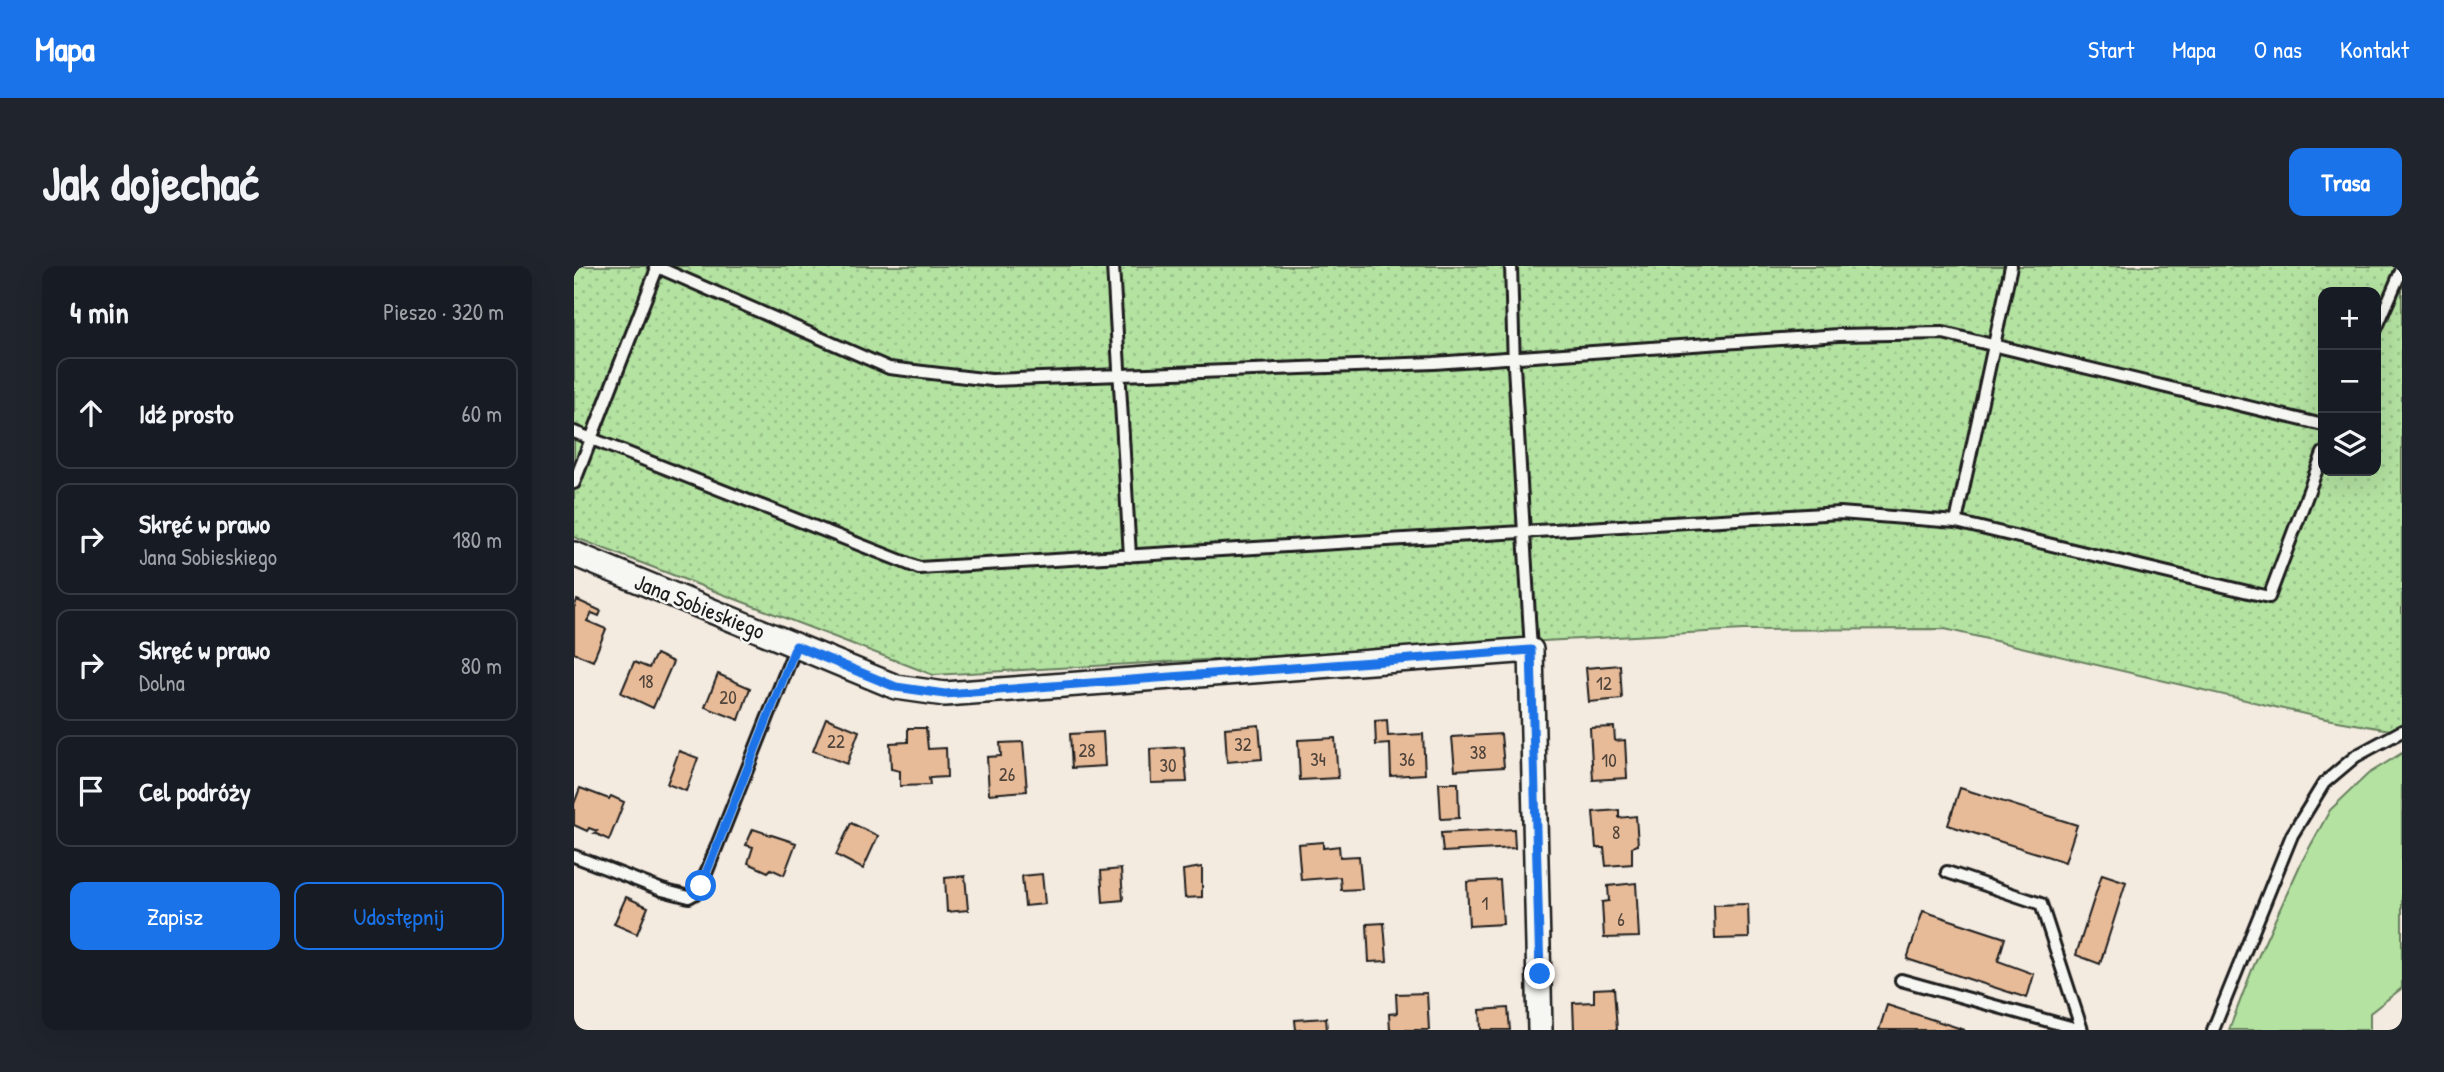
<!DOCTYPE html>
<html lang="pl">
<head>
<meta charset="utf-8">
<style>
  body { margin:0; font-family:"Patrick Hand",sans-serif; background:#20242c; color:#f1f3f6 }
  .controls { position:absolute; right:21px; top:21px; display:grid; overflow:hidden; border-radius:14px; box-shadow:0 7px 28px #0002 }
  .controls button { width:63px; height:63px; display:grid; place-items:center; padding:0; border:0; border-bottom:2px solid #363941; background:#171b24; color:#f1f3f6; font:35px sans-serif }
  .stop { position:absolute; width:21px; height:21px; margin:-16px; border:5px solid #1a73e8; border-radius:50%; background:#fff }
  .stop.end { background:#1a73e8; border-color:#fff; box-shadow:0 2px 7px #0008 }
  .list { margin:0; padding:0; list-style:none }
  h2 { display:flex; justify-content:space-between; align-items:center; height:91px; margin:0; padding:0 28px; font-size:30px }
  h2 small { font-size:23px; font-weight:400; color:#9ea1a6 }
  .list li { display:grid; grid-template-columns:46px 1fr auto; gap:21px; align-items:center; box-sizing:border-box; height:112px; margin:0 14px 14px; padding:0 14px; border:2px solid #363941; border-radius:14px }
  .list b { display:block; font-size:26px; white-space:nowrap }
  .list p { margin:0; font-size:23px; white-space:nowrap; color:#9ea1a6 }
  .list em { font-size:23px; font-style:normal; color:#9ea1a6 }
  .actions { display:flex; gap:14px; padding:21px 28px }
  .actions a { flex:1; padding:16px 0; border:2px solid #1a73e8; border-radius:14px; text-align:center; font-size:24px; color:#1a73e8 }
  .actions .main { background:#1a73e8; color:#fff }
  .icon { flex:none; width:38px; height:38px; fill:none; stroke:currentColor; stroke-width:2; stroke-linecap:round; stroke-linejoin:round }
  .map { position:relative; flex:none; width:1828px; height:764px; overflow:hidden; border-radius:14px }
  header { display:flex; align-items:center; gap:42px; box-sizing:border-box; height:98px; padding:0 35px; background:#1a73e8; color:#fff }
  header strong { font-size:33px }
  nav { display:flex; gap:38px; margin-inline-start:auto; font-size:24px }
  .intro { display:flex; align-items:center; justify-content:space-between; box-sizing:border-box; height:168px; padding:0 42px }
  h1 { margin:0; font-size:49px }
  .button { padding:18px 32px; border-radius:14px; background:#1a73e8; color:#fff; font-size:24px; font-weight:700 }
  main { display:flex; gap:42px; padding:0 42px }
  aside { flex:1; background:#171b24; border-radius:14px; box-shadow:0 7px 28px #0002 }
  .map>svg:first-child { display:block }
  .grass { fill:#b3e2a1; stroke:#687f5e; stroke-width:2 }
  .garden { fill:url(#garden-dots); stroke:#687f5e; stroke-width:2; fill-rule:evenodd }
  .building { fill:#e8bb98; stroke:#1c1c1c; stroke-width:2 }
  .lines { fill:none; stroke-linecap:round; stroke-linejoin:round }
  .lane-casing { stroke:#1c1c1c; stroke-width:16 }
  .street-casing { stroke:#1c1c1c; stroke-width:28 }
  .lane { stroke:#f6f6f2; stroke-width:10 }
  .street { stroke:#f6f6f2; stroke-width:23 }
  .route { stroke:#1a73e8; stroke-width:9 }
  .labels { text-anchor:middle; dominant-baseline:central; stroke-width:5; stroke-linejoin:round; paint-order:stroke }
  .number-label { font-size:19px; fill:#4f443b }
  .street-label { font-size:23px; fill:#1c1c1c; stroke:#f6f6f2 }
</style>
</head>
<body>
<header>
<strong>Mapa</strong>
<nav><a>Start</a><a>Mapa</a><a>O nas</a><a>Kontakt</a></nav>
</header>
<div class="intro"><h1>Jak dojechać</h1><a class="button">Trasa</a></div>
<main>
<aside>
<h2>4 min<small>Pieszo · 320 m</small></h2>
<ul class="list">
<li><svg class="icon" aria-label="ahead" viewBox="0 0 24 24"><path d="M12 20V5M6 11l6-6 6 6"/></svg><div><b>Idź prosto</b></div><em>60 m</em></li>
<li><svg class="icon" aria-label="right" viewBox="0 0 24 24"><path d="M7 20v-9h11M14 6l5 5-5 5"/></svg><div><b>Skręć w prawo</b><p>Jana Sobieskiego</p></div><em>180 m</em></li>
<li><svg class="icon" aria-label="right" viewBox="0 0 24 24"><path d="M7 20v-9h11M14 6l5 5-5 5"/></svg><div><b>Skręć w prawo</b><p>Dolna</p></div><em>80 m</em></li>
<li><svg class="icon" aria-label="arrive" viewBox="0 0 24 24"><path d="M6 21V4h12l-3 4 3 4H6"/></svg><div><b>Cel podróży</b></div></li>
</ul>
<div class="actions"><a class="main">Zapisz</a><a>Udostępnij</a></div>
</aside>
<div class="map">
<svg width="1828" height="764" viewBox="0 0 1828 764">
  <defs>
    <pattern id="garden-dots" width="8" height="8" patternUnits="userSpaceOnUse" patternTransform="scale(1.75)"><rect width="8" height="8" fill="#b3e2a1"/><path d="M2 2h.1M6 6h.1" fill="none" stroke="#99c18a" stroke-width="1.8" stroke-linecap="round"/></pattern>
  </defs>
  <rect width="100%" height="100%" fill="#f3eae0"/>
  <filter id="ink" filterUnits="userSpaceOnUse"><feTurbulence type="fractalNoise" baseFrequency=".0143" numOctaves="2"/><feDisplacementMap in="SourceGraphic" scale="14" xChannelSelector="R" yChannelSelector="G"/><feConvolveMatrix kernelMatrix="1 2 1 2 8 2 1 2 1" color-interpolation-filters="sRGB"/></filter>
  <g filter="url(#ink)">
    <path class="grass" d="M1828 487V722L1796 747V764H1655L1678 704 1727 597 1756 544 1794 508Z"/>
    <path class="garden" d="M0 0H1828V466L1752 453 1371 363 1169 364 359 409 0 271ZM1749 26H1802V205H1749Z"/>
    <path class="building" d="M3 334 27 345 25 350 18 347 13 355 32 363 19 395 0 387V342Z
      M82 388 99 396 79 442 47 427 60 396 75 402Z
      M1046 399 1048 433 1015 436 1012 402Z
      M144 408 176 422 165 454 131 441Z
      M252 452 285 465 273 498 239 485Z
      M813 454 814 470 849 468 851 508 817 510 816 478 802 479 801 455Z
      M685 459 688 493 653 496 651 462Z
      M1040 461 1041 475 1051 474 1053 512 1019 514 1016 462Z
      M334 462H352L354 483 372 482 373 511 355 512 356 519 326 520V505L317 503 316 477 334 476Z
      M529 466 531 500 498 502 496 468Z
      M927 468 930 501 881 504 878 471Z
      M761 472 764 512 726 514 724 474Z
      M449 476 453 525 415 528 413 491 427 490 426 477Z
      M610 481 613 516 577 517 576 483Z
      M105 485 124 492 112 525 93 518Z
      M865 517H884L885 552 867 553Z
      M6 522 35 533 37 530 50 536 35 574 20 567 23 565 15 562 13 565 0 559V538Z
      M1386 522 1503 559 1491 596 1374 559Z
      M1045 544V552L1062 550 1064 579 1058 581V598L1032 600 1030 582H1022L1019 546Z
      M277 557 304 570 289 603 262 589Z
      M179 563 222 577 210 609 197 603 194 606 174 597 179 581 172 579Z
      M940 563 941 582 869 586 867 567Z
      M749 576V582L765 580 766 591 785 590 788 623 767 624 766 611 727 614 724 578Z
      M628 601V631L611 632 609 604Z
      M547 603 549 634 529 636 527 605Z
      M468 608 471 638 451 640 448 610Z
      M1528 608 1552 616 1526 698 1502 689Z
      M391 610 394 644 373 646 371 612Z
      M926 614 929 658 895 660 893 616Z
      M1062 617 1065 671 1030 672 1028 636 1035 635 1034 620Z
      M52 631 74 641 63 668 40 658Z
      M1174 638 1175 672 1141 673 1140 639Z
      M1349 645 1431 672 1424 695 1460 708 1453 732 1333 693Z
      M810 657 813 695 795 696 793 658Z
      M1040 722 1043 764H1000L999 737 1020 736V723Z
      M853 727 855 764H816L815 748 823 747 822 728Z
      M1313 739 1391 764H1305Z
      M934 742 936 764H907L906 744Z
      M752 752 753 764H722L721 754Z"/>
    <g class="lines">
      <defs>
        <path id="lane" d="M81 0 315 102 417 114 860 97 1265 69 1369 67 1749 159
          M539 0 556 290
          M937 0 940 100 957 384
          M1802 63 1828 3
          M0 166 345 302 1266 247 1382 256 1695 331 1749 187
          M0 217 84 0
          M1382 256 1437 0
          M0 590 88 624 115 631 122 627 127 620 222 380
          M1373 606 1467 638 1508 764
          M1327 714 1507 764
          M1639 764 1718 569 1750 517 1782 490 1828 465"/>
        <path id="street" d="M0 288 322 421 371 428 957 384 966 764"/>
      </defs>
      <use href="#lane" class="lane-casing"/>
      <use href="#street" class="street-casing"/>
      <use href="#lane" class="lane"/>
      <use href="#street" class="street"/>
    </g>
  </g>
  <g class="lines" filter="url(#ink)">
    <path class="route" d="M127 620 222 380 322 421 371 428 957 384 966 708"/>
  </g>
  <g class="labels">
    <g class="number-label">
      <text x="72" y="415">18</text>
      <text x="1030" y="417">12</text>
      <text x="154" y="431">20</text>
      <text x="262" y="475">22</text>
      <text x="669" y="478">32</text>
      <text x="513" y="484">28</text>
      <text x="904" y="486">38</text>
      <text x="744" y="493">34</text>
      <text x="833" y="493">36</text>
      <text x="1035" y="494">10</text>
      <text x="594" y="499">30</text>
      <text x="433" y="508">26</text>
      <text x="1042" y="566">8</text>
      <text x="911" y="637">1</text>
      <text x="1047" y="653">6</text>
    </g>
    <g class="street-label">
      <text transform="translate(126 340) rotate(22)">Jana Sobieskiego</text>
    </g>
  </g>
</svg>
<div class="controls">
<button>+</button>
<button>−</button>
<button><svg class="icon" aria-label="layers" viewBox="0 0 24 24"><path d="M12 4l9 5-9 5-9-5zM3 14l9 5 9-5"/></svg></button>
</div>
<div class="stop" style="left:127px;top:620px"></div>
<div class="stop end" style="left:966px;top:708px"></div>
</div>
</main>
</body>
</html>
